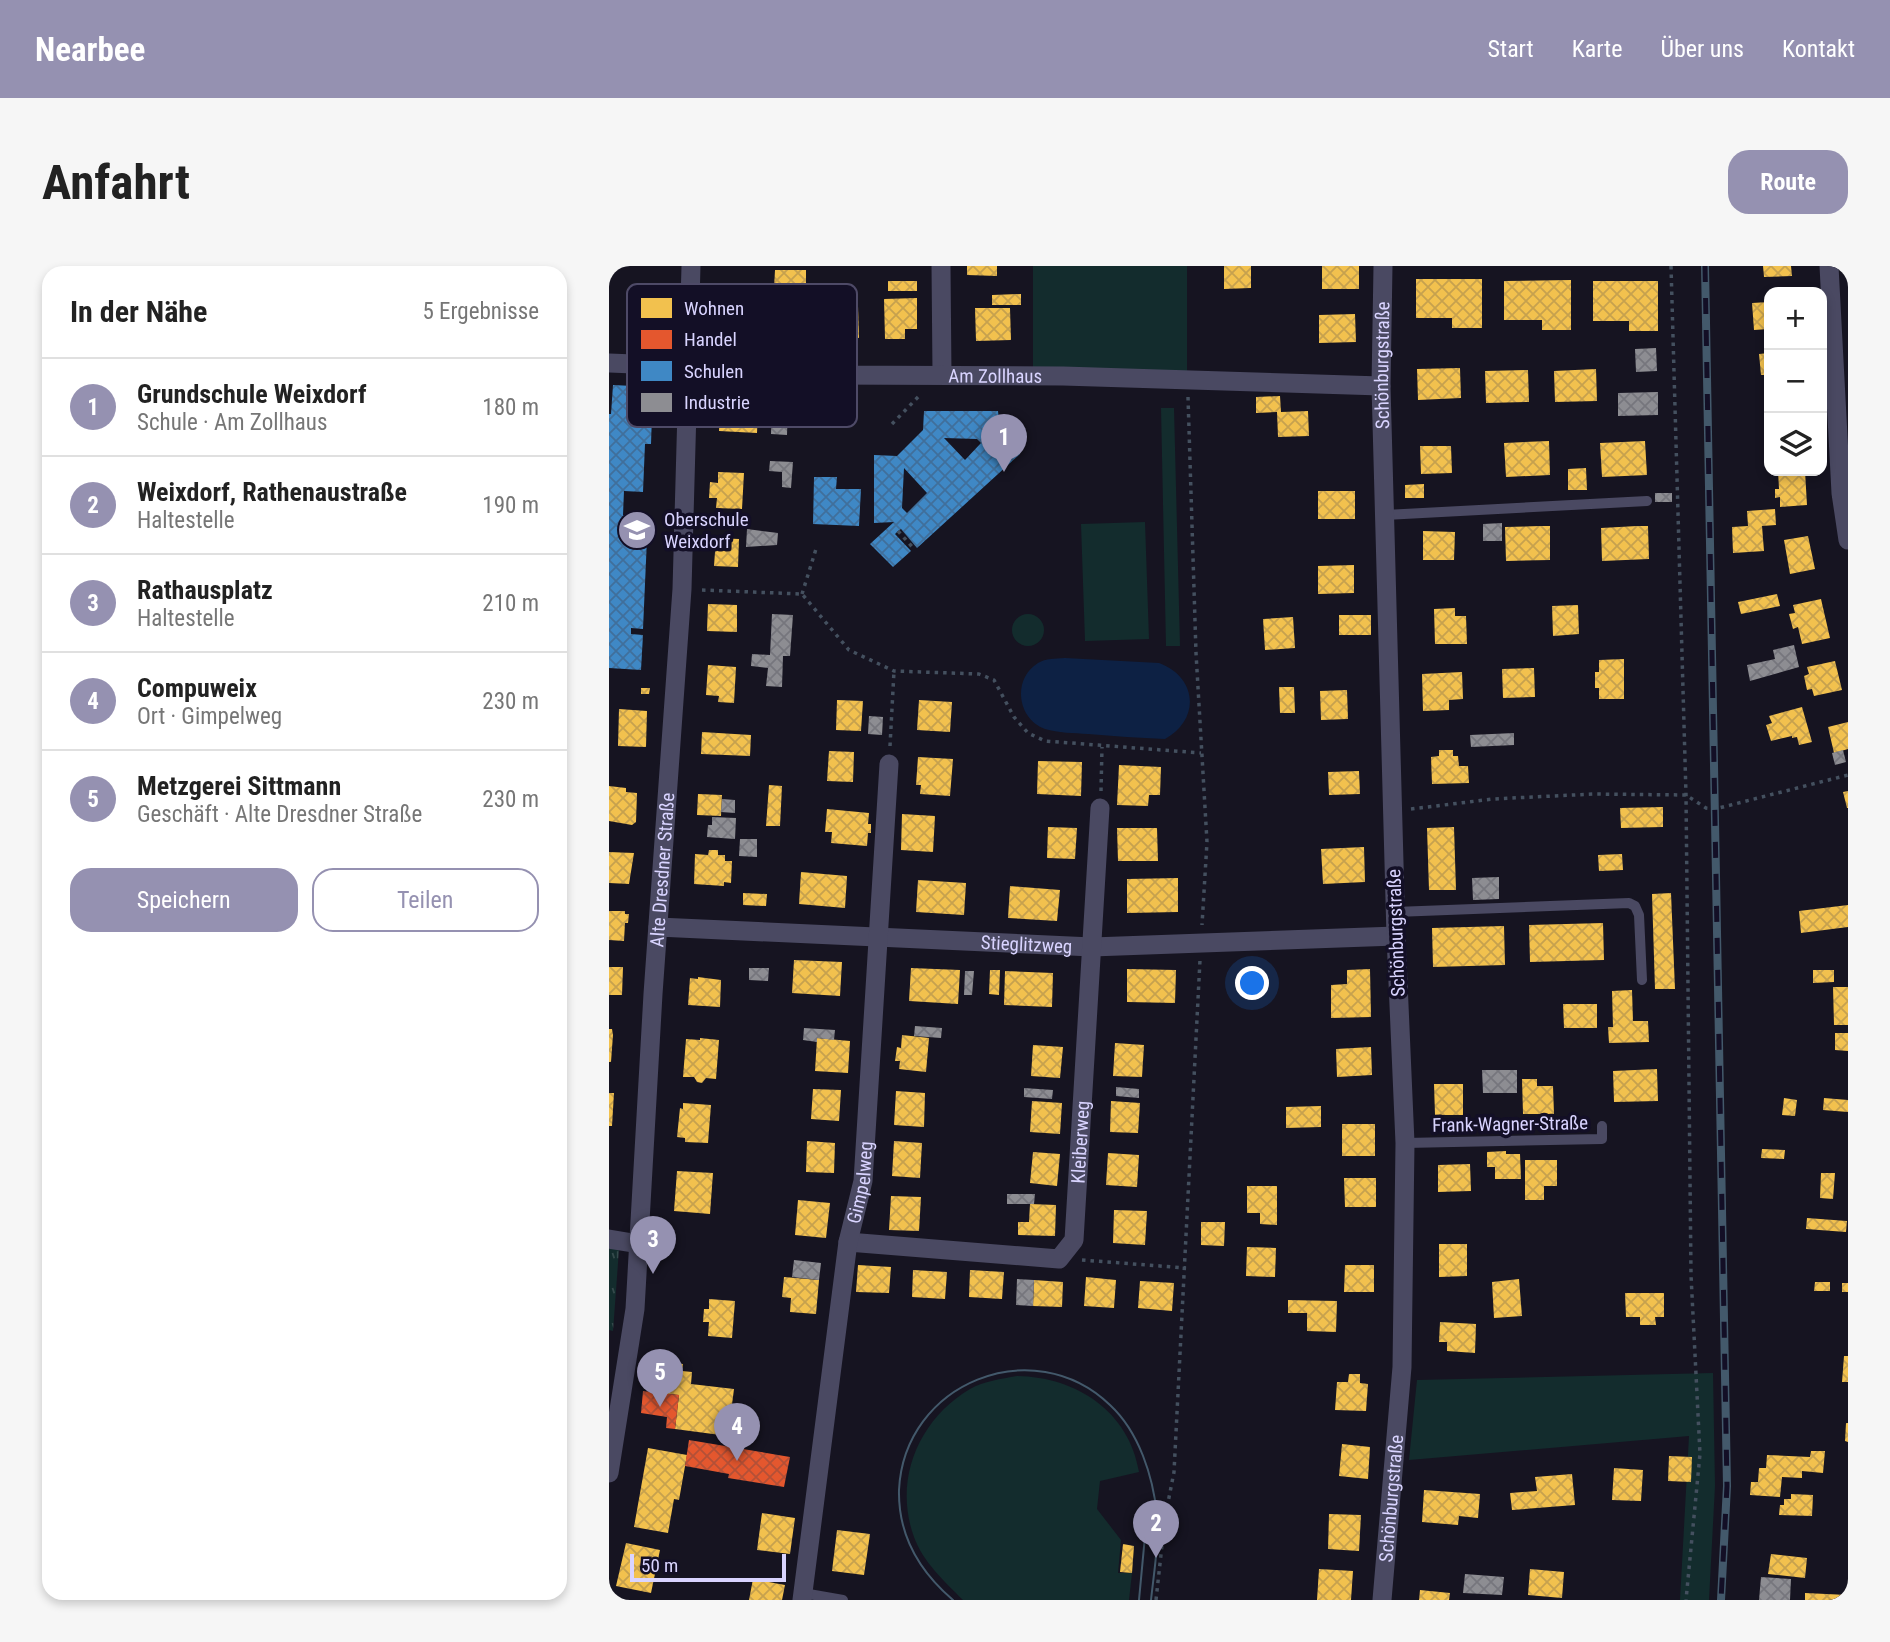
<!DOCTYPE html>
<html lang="de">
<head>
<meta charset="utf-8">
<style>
  body { margin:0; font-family:"Roboto Condensed",sans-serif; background:#f6f6f6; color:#222 }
  .controls { position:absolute; right:21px; top:21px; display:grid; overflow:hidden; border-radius:14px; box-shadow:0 4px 10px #0003 }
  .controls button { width:63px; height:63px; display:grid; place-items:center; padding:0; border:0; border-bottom:2px solid #e0e0e0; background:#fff; color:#222; font:35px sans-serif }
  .scale { position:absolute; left:21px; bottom:18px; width:156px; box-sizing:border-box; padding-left:7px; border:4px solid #d9d4ff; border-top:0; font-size:19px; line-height:24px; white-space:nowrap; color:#d9d4ff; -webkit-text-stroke:5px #130f26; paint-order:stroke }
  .you { position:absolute; left:644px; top:718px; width:24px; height:24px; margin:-18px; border:5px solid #fff; border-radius:50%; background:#1a73e8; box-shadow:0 0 0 10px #1a73e833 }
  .badge { display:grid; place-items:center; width:46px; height:46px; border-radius:50%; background:#9591b1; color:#fff; font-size:23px; font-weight:700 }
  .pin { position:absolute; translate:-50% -58px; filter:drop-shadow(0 2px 4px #0008) }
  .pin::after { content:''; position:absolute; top:37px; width:24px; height:21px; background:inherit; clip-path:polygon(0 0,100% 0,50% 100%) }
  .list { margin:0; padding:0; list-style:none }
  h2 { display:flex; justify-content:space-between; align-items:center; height:91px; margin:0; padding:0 28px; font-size:30px }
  h2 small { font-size:23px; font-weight:400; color:#767676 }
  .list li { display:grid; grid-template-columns:46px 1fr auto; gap:21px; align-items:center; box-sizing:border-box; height:98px; padding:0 28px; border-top:2px solid #e0e0e0 }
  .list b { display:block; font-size:26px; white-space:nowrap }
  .list p { margin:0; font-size:23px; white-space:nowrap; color:#767676 }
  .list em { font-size:23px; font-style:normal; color:#767676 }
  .actions { display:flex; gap:14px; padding:21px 28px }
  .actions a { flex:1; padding:16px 0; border:2px solid #9591b1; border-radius:21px; text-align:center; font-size:24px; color:#9591b1 }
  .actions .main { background:#9591b1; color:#fff }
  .icon { flex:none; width:38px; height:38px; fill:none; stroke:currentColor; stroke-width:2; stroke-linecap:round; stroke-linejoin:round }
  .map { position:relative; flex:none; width:1239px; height:1334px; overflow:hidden; border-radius:21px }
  header { display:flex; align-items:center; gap:42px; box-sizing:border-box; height:98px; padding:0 35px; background:#9591b1; color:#fff }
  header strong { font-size:33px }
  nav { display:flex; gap:38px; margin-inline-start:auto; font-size:24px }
  .intro { display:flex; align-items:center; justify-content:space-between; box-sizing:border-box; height:168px; padding:0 42px }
  h1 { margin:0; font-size:49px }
  .button { padding:18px 32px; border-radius:21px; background:#9591b1; color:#fff; font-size:24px; font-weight:700 }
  main { display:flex; gap:42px; padding:0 42px }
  aside { flex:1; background:#fff; border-radius:21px; box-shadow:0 4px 10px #0003 }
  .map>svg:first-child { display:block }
  .grass { fill:#132c2d }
  .park { fill:url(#park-tufts) }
  .water { fill:#0d2144 }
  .homes { fill:url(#homes-cross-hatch) }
  .shops { fill:url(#shops-cross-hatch) }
  .schools { fill:url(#schools-cross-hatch); fill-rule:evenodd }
  .industry { fill:url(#industry-cross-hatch) }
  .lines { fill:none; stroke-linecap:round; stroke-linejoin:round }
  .path { stroke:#44505f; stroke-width:3.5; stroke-dasharray:3.5 5; stroke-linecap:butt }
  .service { stroke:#4a4962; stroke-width:10 }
  .minor { stroke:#4a4962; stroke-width:19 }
  .tram { stroke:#43596b; stroke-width:2 }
  .rail-casing { stroke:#43596b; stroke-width:8 }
  .rail { stroke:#130f26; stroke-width:5; stroke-dasharray:16; stroke-linecap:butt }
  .labels { text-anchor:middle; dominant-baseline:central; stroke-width:7; stroke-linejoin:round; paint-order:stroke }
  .street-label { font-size:19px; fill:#d9d4ff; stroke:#130f26 }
  .poi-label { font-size:19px; fill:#d9d4ff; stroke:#130f26; text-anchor:start }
  .key { fill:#130f26; stroke:#4e4a67; stroke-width:2 }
  .key-label { font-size:19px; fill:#d9d4ff }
</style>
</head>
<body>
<header>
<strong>Nearbee</strong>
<nav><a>Start</a><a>Karte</a><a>Über uns</a><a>Kontakt</a></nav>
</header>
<div class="intro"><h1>Anfahrt</h1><a class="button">Route</a></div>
<main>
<aside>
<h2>In der Nähe<small>5 Ergebnisse</small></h2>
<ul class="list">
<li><span class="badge">1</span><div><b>Grundschule Weixdorf</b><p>Schule · Am Zollhaus</p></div><em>180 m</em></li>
<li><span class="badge">2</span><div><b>Weixdorf, Rathenaustraße</b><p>Haltestelle</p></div><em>190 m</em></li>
<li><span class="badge">3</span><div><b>Rathausplatz</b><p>Haltestelle</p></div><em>210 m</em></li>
<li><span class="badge">4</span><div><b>Compuweix</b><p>Ort · Gimpelweg</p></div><em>230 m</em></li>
<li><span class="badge">5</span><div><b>Metzgerei Sittmann</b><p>Geschäft · Alte Dresdner Straße</p></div><em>230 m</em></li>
</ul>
<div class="actions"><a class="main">Speichern</a><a>Teilen</a></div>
</aside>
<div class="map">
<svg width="1239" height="1334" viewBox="0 0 1239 1334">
  <defs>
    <pattern id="park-tufts" width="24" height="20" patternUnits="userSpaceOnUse" patternTransform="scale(1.75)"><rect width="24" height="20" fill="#132c2d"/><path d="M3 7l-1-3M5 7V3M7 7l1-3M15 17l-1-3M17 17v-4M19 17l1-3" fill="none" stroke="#354a4c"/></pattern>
    <pattern id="homes-cross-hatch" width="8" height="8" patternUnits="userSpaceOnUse" patternTransform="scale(1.75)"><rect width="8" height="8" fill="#f2c14e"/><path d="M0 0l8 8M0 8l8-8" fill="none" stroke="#c6a14e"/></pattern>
    <pattern id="shops-cross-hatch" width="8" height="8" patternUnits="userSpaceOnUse" patternTransform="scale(1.75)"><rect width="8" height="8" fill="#e4572e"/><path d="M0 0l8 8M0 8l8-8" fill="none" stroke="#b35037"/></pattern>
    <pattern id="schools-cross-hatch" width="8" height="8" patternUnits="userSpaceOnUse" patternTransform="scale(1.75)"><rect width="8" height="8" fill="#3f88c5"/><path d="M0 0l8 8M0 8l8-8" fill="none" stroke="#406f9b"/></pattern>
    <pattern id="industry-cross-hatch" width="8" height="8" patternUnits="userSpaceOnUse" patternTransform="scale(1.75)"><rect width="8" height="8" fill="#8d8d92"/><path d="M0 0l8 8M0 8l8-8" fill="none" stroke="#76767d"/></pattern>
  </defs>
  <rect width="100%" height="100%" fill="#161421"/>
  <path class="grass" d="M424 0H578V114L424 110Z
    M552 142H565L571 380H557Z
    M536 256 540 373 476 375 472 258Z
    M403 364a16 16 0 1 1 32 0a16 16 0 1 1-32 0Z
    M1104 1107 1106 1220 1100 1334H1071L1080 1170 800 1194 808 1114Z
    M408 1110C467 1111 520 1145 530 1206L491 1215 488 1243 512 1274 509 1307H523L520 1334H354C335 1315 314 1296 305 1271 284 1214 310 1153 361 1123 375 1115 392 1113 408 1110Z"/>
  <path class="park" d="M0 982 10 983 4 1065 0 1064Z"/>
  <path class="water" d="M456 392 550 397C588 411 592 453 556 473 530 472 505 470 479 468 465 467 449 467 436 463 408 453 403 413 429 397 437 392 446 393 456 392Z"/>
  <path class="homes" d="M358 0H388V10L358 9Z
    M615 0H642V22L615 23Z
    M713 0H750V23H713Z
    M1154 0H1182L1183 10 1155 11Z
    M166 4H197V61H179L180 22H165Z
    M807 13H873V62H843V52H807Z
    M962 14V64H933V54H895V15Z
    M279 15H308V25H279Z
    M984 15H1049V65H1020V55H984Z
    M18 23 56 24 55 64 17 63Z
    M412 28V39H383V29Z
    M308 32V63H296V73H276L275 33Z
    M1160 36V63L1145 64 1143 37Z
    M214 40H249L250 72H214Z
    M366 42H401L402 74 367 75Z
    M746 48 747 76 710 77V49Z
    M1160 87V109H1152L1150 88Z
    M851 102 852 132 809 134 808 103Z
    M987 103 988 135 946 136 945 105Z
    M919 104 920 136 877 137 876 105Z
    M112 123 150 125 148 167 110 165Z
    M671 130 672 146 699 145 700 170 669 171 668 146 647 147V131Z
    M1160 143V173L1158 174 1156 144Z
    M940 175 941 209 897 211 895 177Z
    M1036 175 1038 209 993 211 991 177Z
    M811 180H842L843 207 812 208Z
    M977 202 978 224H959V203Z
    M1169 205H1196L1198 239 1171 241V231L1166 232V223H1170Z
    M109 206 135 207 133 243 107 242 108 232H100L101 216 109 217Z
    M815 218V232H796V219Z
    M709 225H746V253H709Z
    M1166 243 1167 259 1153 260 1155 285 1124 287 1123 261 1139 260 1138 245Z
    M931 260H941V294L897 295 896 261Z
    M1028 260H1039L1040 293 993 295 992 262Z
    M814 265 846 266 845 294H814Z
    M1199 270 1206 303 1181 308 1175 274Z
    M107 272 130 273 129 301 105 300Z
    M745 299V327L709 328V300Z
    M1168 328 1171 340 1132 348 1129 336Z
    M1212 333 1221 372 1193 378 1189 361 1184 363 1180 348 1186 347 1184 339Z
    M99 338 128 339V366L98 365Z
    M969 339 970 368 944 370 943 340Z
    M846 342V350H857L858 378H826L825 343Z
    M730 349H762V369H730Z
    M684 351 686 382 656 384 654 353Z
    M1015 393V433H990V422H986V406H990V394Z
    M1226 395 1233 424 1205 430 1203 423 1198 424 1195 410 1200 408 1198 401Z
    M99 399 127 401 125 437 109 436 110 430 97 429Z
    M925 402 926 431 894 432 893 403Z
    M853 406 854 433 840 434V444L814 445 813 408Z
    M670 421H685L686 447H671Z
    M32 422H41L40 428H32Z
    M738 424 739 453 712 454 711 425Z
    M228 434 254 435 252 465 227 464Z
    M310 434 343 436 341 466 308 464Z
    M1193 441 1203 476 1190 479 1188 471 1183 472V470L1162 475 1157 459 1163 457 1160 450Z
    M10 443 38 445 37 481 9 480Z
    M1239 456V483L1225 487 1219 461Z
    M93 466 142 469 141 490 92 488Z
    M830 484H844V490H849L850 500H859L860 517 823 518 822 491 830 490Z
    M220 485 245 486 244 516 218 515Z
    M309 491 344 493 341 530 311 528 312 519H307Z
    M429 495 473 496 472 530 428 528Z
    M510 499 552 501 551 529H540L539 540 508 539Z
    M750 505 751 528 720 529 719 506Z
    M160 519 173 520 171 560H157Z
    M0 520 17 522V526L28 527 27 556 23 559 0 555Z
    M1239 525V542H1238L1234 526Z
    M89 528 113 529 112 550 88 549Z
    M1054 541V561L1012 562 1011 542Z
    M218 543 260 547 259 558H262V567H259L258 580 222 577 223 566H216Z
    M293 548 326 550 324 586 292 584Z
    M439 561 468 562 466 593 438 592Z
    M845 561 847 624H820L818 562Z
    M508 562H548L549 595H509Z
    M755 581 756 616 714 618 712 583Z
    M100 584H109V589H116V595H123L122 617 115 616V620L85 618 86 588 99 589Z
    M0 586 25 587 20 618 0 617Z
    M1013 588 1014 604 990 605 989 589Z
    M192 606 238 610 236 642 190 638Z
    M569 612V646L518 647V613Z
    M309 614 357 617 355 649 307 646Z
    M401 620 451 624 448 655 399 652Z
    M134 627 158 628 157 640 134 639Z
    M1062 627 1066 723H1046L1043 628Z
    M1239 639V661L1192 667 1190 645Z
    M0 645H16V648H20L19 657H16L15 675 0 674Z
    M994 657 995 694 921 696 920 659Z
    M895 660 896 699 824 701 823 662Z
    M185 694 233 696 231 730 183 727Z
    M0 701H14L13 729H0Z
    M302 702 351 704 349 738 300 735Z
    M518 703 567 704 566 737 518 736Z
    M761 703 762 751 722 752V719L738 718V704Z
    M381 704H391L390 729 380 728Z
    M1204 704H1225V716L1204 717Z
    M396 705 444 707 443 741 395 739Z
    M89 711 112 714 111 741 79 739 81 712 89 713Z
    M1224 721H1239V759H1225Z
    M1023 724 1024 755H1039L1040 776 1000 777 999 761H1004L1003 725Z
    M954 738H988V762H955Z
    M0 763H3L4 769 2 796H0Z
    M1226 767H1239V785L1226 784Z
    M293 769 320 772 317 806 290 803 291 795H286L288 781 292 782Z
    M91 772 110 774 107 813 97 812 93 817 88 816 85 811H74L77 773 91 774Z
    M208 772 241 775 239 807 206 805Z
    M506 777 535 779 533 811 504 810Z
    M424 779 454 781 451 812 422 810Z
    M762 781 763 809 728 811 727 783Z
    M1048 803 1049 835 1005 836 1004 805Z
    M913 813H928V820H944L945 848H914Z
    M825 818H854V849H826Z
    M204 823 232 824 230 855 202 853Z
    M287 825 316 827 315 861 285 859Z
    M0 827H5L3 860H0Z
    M1175 832 1188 834 1186 850 1173 849Z
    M1215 832 1239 834V846L1214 844Z
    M423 835 453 837 451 868 421 866Z
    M502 835 531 837 529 867 501 866Z
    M74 837 102 839 99 877 76 876V872L68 871 71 842 74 843Z
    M712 840V861L677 862V841Z
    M733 858H766V890H733Z
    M198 875 226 877 225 907 197 906Z
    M285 875 313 877 311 912 283 910Z
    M1153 883 1176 884 1175 893 1152 892Z
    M897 885V888H911L912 913H886V901H878V886Z
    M424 886 451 888 448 920 421 917Z
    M499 887 530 889 528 921 497 919Z
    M916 894H948V920H935V934H916Z
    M861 898 862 925 829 926V899Z
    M68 905 104 907 101 948 65 945Z
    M1212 907H1226L1224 933 1211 932Z
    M735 912H767V941H736Z
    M638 920H668V959L651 958V947H638Z
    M282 930 312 931 310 965 280 964Z
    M189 934 221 937 217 972 186 969Z
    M421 938 447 939 446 970 409 969V956H420Z
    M505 944 538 945 536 979 504 977Z
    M1198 952 1238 955 1237 966 1197 963Z
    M592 956H616L615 980 592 979Z
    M830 978H858V1010L830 1011Z
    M638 981 667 982 666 1011 637 1010Z
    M249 999 282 1001 280 1027 247 1026Z
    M736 999H765V1026H735Z
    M304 1004 338 1006 336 1033 303 1031Z
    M361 1004 395 1006 393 1033 360 1031Z
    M175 1011 210 1014 207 1048 181 1046 182 1032 173 1031Z
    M477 1011 507 1014 505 1042 475 1040Z
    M910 1013 913 1050 885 1052 883 1016Z
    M425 1014 454 1016 453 1041 424 1040Z
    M531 1015 565 1017 563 1045 529 1042Z
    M1206 1016H1221V1025H1205Z
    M1233 1017H1239V1026H1233Z
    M1016 1027H1055V1051H1046L1047 1059H1031V1051H1017Z
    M100 1033 126 1035 123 1072 99 1070 100 1056H94L95 1043H100Z
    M679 1034 728 1035 727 1066 698 1065V1047H679Z
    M831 1056 867 1058 866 1087 838 1085V1076H830Z
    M1235 1090H1239V1116H1233Z
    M46 1095 74 1098 73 1105 83 1106 82 1118 125 1123 119 1170 66 1163 70 1129 42 1126Z
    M740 1108H751V1117L759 1118 757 1145 726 1144 728 1116H739Z
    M1237 1157H1239V1176L1236 1175Z
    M733 1178 761 1181 759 1213 730 1210Z
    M39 1182 78 1189 70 1234 65 1233 59 1267 25 1261Z
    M1202 1185H1216L1214 1207 1193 1205V1212L1173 1211 1171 1231 1141 1229 1142 1216H1149L1150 1202H1157L1158 1189 1201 1191Z
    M1060 1190 1083 1191 1082 1216 1059 1215Z
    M1005 1202 1034 1204 1032 1235 1003 1234Z
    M963 1208 966 1239 903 1244 901 1227 928 1225 926 1211Z
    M815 1224 871 1228 869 1252 850 1250 849 1259 813 1256Z
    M1182 1228 1204 1229 1203 1250 1170 1249 1171 1239H1175V1233H1182Z
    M153 1247 186 1252 181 1288 148 1284Z
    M720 1248 752 1249 750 1285 719 1283Z
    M228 1264 261 1268 255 1309 223 1305Z
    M17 1277 51 1284 42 1327 7 1320Z
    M514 1278 525 1280 523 1307 511 1306Z
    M1162 1288 1198 1292 1196 1312 1159 1308Z
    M710 1303 744 1305 742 1334H708Z
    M921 1303 955 1306 953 1332 919 1329Z
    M144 1313 176 1319 173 1334H140Z
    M811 1324 841 1327 840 1334H810Z
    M1196 1327 1239 1329V1334H1196Z"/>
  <path class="shops" d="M34 1125 70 1129 66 1163 57 1162 58 1151 32 1147Z
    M80 1174 181 1191 175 1221 119 1212 120 1208 76 1200Z"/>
  <path class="schools" d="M4 119 44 121 42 178H36L34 226 15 225 14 249 39 250 34 363 22 362V368L34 369 32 404 0 402V148H2Z
    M315 145H389L391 163 411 188 308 282 292 263 289 265 286 268 302 285 284 301 261 278 285 256 265 257V189L288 190 314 164ZM335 172 368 173 372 177 356 194ZM295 202 318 227 298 247 293 242Z
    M205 211H228L227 223H252L250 260 204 258Z"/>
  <path class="industry" d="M1047 82 1048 105 1027 106 1026 83Z
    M1049 126V149L1009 150V127Z
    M163 139H179L178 169 162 168Z
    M161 195 184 196 182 222 173 221V206L160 205Z
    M1046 227H1063V236H1046Z
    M893 257V275H874V258Z
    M138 263 169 267 168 279 137 281Z
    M163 348 184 349 181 390H174L173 421 157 420 159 402 142 400 143 388 161 389Z
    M1185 379 1190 401 1141 415 1138 399 1166 393 1164 384Z
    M260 450 274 451 273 469 259 468Z
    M905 467V479L862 481 861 469Z
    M1234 484 1237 496 1226 499 1223 487Z
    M113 533 126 534V547L112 546Z
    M103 551 127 552 126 573 98 571 99 559H103Z
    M131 573H148V591L130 590Z
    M890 611V633L864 634 863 612Z
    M140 702H160L159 715 140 714Z
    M356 705H365L363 729H355Z
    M306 760 333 762 332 772 305 770Z
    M195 762 226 764 225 774 208 772V776L194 774Z
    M873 804H908V827H874Z
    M507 821 530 823V832L507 830Z
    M415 822 444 824 443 833 415 831Z
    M398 928H426L425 938H398Z
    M185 994 212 997 210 1014 183 1011Z
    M408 1013 425 1014 424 1040 407 1039Z
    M856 1308 895 1311 893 1329 854 1327Z
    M1152 1311 1182 1313 1181 1334H1150Z"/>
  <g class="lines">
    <path class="path" d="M1062 0 1077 529 1082 1009 1091 1188 1077 1334
      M579 131 587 387 598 576 593 659
      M283 158 311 129
      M289 265 306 284
      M93 324 193 328 240 384 285 405 370 408 385 414 405 451 419 467 436 475 592 487
      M193 328 207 283
      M281 480 285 405
      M492 525 493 481
      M802 543 884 533 984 528 1077 529 1097 542 1106 543 1239 509
      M473 994 577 1002
      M547 1334 556 1252 565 1206 591 694"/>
    <path class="service" d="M229 144 231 109
      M776 249 1038 235
      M786 646 1020 637 1026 640 1030 649 1033 714
      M796 877 993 873V860
      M194 1327 234 1334"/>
    <g class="minor">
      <path d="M332 0 333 108"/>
      <path d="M1220 0 1232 227 1239 274"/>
      <path id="s1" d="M0 97 50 99 80 105 210 109 454 110 772 120"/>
      <path id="s2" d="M49 661 483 681 787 670"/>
      <path d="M0 973 30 978"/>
      <path id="s3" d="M239 976 450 993 465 974 491 542"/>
      <path id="s4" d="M0 1207 26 1043 44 728 73 323 82 0"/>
      <path id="s5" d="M193 1334 239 976 254 915 280 498"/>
      <path id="s6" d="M773 1334 793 1101 796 877 787 670 772 120 774 0"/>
    </g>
    <path class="tram" d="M344 1334C310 1305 289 1269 290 1224 295 1117 424 1065 501 1139 530 1166 544 1210 548 1249 550 1277 545 1306 542 1334
      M530 1334 539 1238"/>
    <defs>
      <path id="rail" d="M1096 0 1118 1220 1112 1334"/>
    </defs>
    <use href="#rail" class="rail-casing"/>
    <use href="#rail" class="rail"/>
  </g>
  <defs>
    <symbol id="school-disc" viewBox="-11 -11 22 22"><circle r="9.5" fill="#9591b1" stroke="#130f26"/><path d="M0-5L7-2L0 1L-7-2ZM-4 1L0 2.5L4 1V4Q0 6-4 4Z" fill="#fff"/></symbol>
  </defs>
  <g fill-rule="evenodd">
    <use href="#school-disc" x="6" y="242" width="44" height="44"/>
  </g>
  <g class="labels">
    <g class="street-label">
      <text stroke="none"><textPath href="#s6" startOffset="1236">Schönburgstraße</textPath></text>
      <text stroke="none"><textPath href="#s1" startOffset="387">Am Zollhaus</textPath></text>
      <text stroke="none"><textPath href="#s4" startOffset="606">Alte Dresdner Straße</textPath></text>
      <text transform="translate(787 667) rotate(-92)">Schönburgstraße</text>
      <text stroke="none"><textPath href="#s2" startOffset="369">Stieglitzweg</textPath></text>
      <text transform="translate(901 858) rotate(-1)">Frank-Wagner-Straße</text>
      <text stroke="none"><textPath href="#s3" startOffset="334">Kleiberweg</textPath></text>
      <text stroke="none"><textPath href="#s5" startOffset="422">Gimpelweg</textPath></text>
      <text stroke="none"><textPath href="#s6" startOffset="102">Schönburgstraße</textPath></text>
    </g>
    <g class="poi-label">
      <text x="55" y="253">Oberschule<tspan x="55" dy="22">Weixdorf</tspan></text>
    </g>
  </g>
  <rect x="18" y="18" width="230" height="143" rx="10" class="key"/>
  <rect x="32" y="32" width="31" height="20" fill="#f2c14e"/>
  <rect x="32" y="64" width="31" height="19" fill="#e4572e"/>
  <rect x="32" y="95" width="31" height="20" fill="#3f88c5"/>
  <rect x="32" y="127" width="31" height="19" fill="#8d8d92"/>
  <g class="key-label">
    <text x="75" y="49">Wohnen</text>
    <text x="75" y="80">Handel</text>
    <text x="75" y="112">Schulen</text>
    <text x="75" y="143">Industrie</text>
  </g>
</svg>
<div class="controls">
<button>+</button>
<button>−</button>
<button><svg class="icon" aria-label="layers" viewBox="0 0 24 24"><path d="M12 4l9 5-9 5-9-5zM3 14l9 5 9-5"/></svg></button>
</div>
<div class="scale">50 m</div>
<div class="you"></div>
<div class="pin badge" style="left:395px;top:206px">1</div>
<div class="pin badge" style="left:547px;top:1292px">2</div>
<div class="pin badge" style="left:44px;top:1008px">3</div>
<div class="pin badge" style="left:128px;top:1195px">4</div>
<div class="pin badge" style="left:51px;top:1141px">5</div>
</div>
</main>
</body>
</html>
